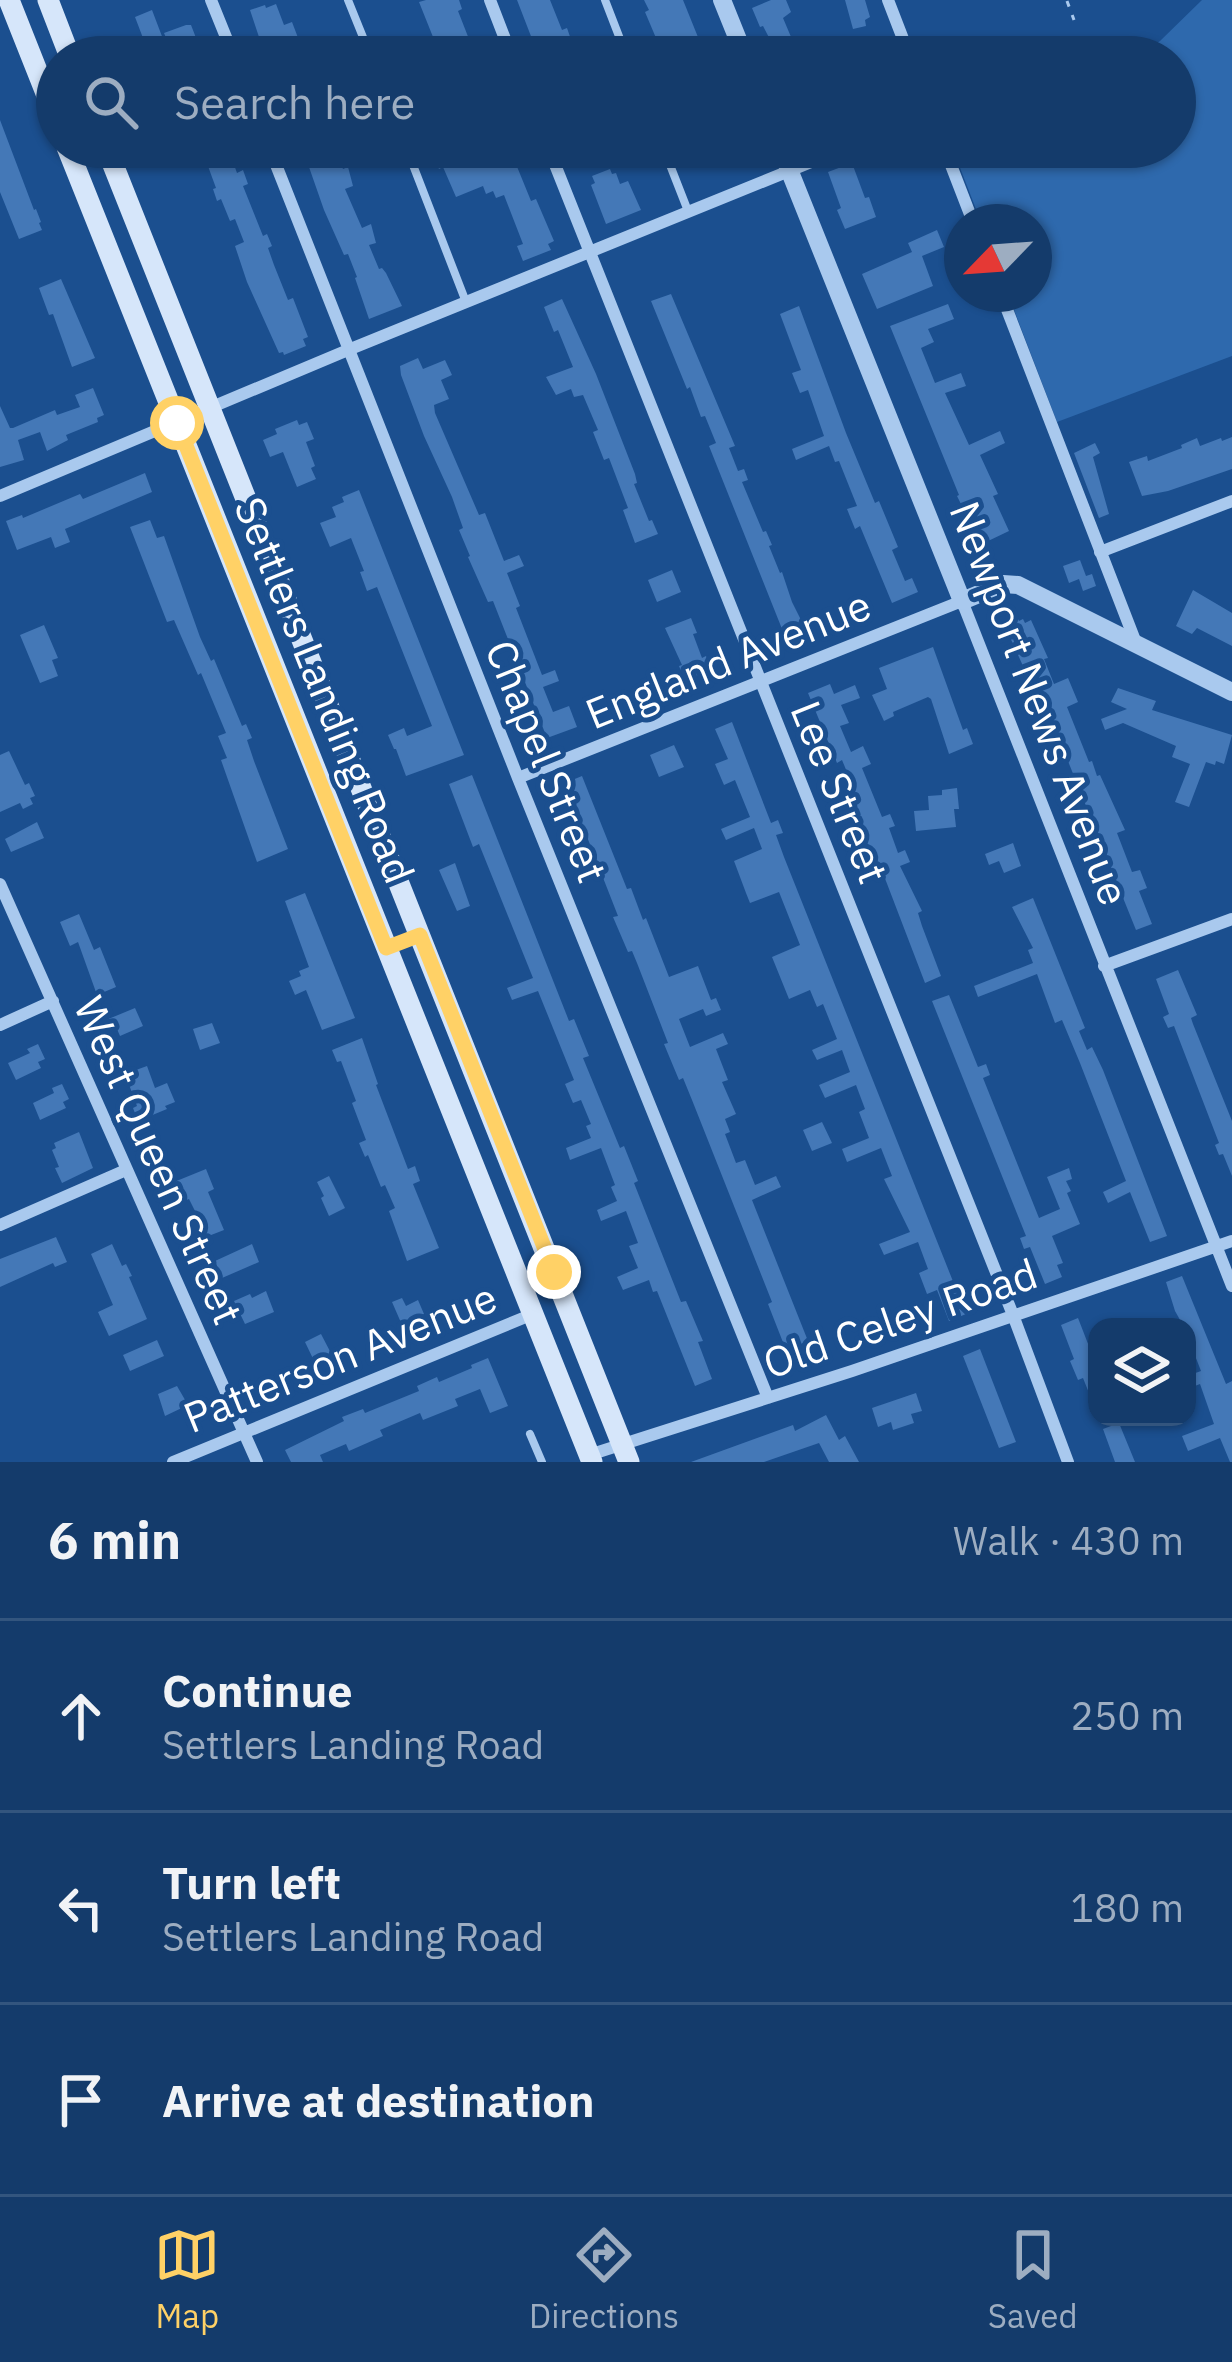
<!DOCTYPE html>
<html lang="en">
<head>
<meta charset="utf-8">
<style>
  body { margin:0; font-family:"IBM Plex Sans",sans-serif; background:#1d4271; color:#f1f3f6 }
  .controls { position:absolute; right:36px; bottom:36px; display:grid; overflow:hidden; border-radius:24px; box-shadow:0 3px 9px #0004 }
  .controls button { width:108px; height:108px; display:grid; place-items:center; padding:0; border:0; border-bottom:3px solid #33557e; background:#143b6b; color:#f1f3f6; font:60px sans-serif }
  .compass { position:absolute; left:944px; top:204px; width:108px; height:108px; border-radius:50%; background:#143b6b; box-shadow:0 3px 9px #0004; rotate:245deg }
  .stop { position:absolute; width:36px; height:36px; margin:-27px; border:9px solid #ffd166; border-radius:50%; background:#fff }
  .stop.end { background:#ffd166; border-color:#fff; box-shadow:0 3px 12px #0008 }
  .list { margin:0; padding:0; list-style:none }
  h2 { display:flex; justify-content:space-between; align-items:center; height:156px; margin:0; padding:0 48px; font-size:51px }
  h2 small { font-size:39px; font-weight:400; color:#9dadc1 }
  .list li { display:grid; grid-template-columns:78px 1fr auto; gap:36px; align-items:center; box-sizing:border-box; height:192px; padding:0 48px; border-top:3px solid #33557e }
  .list b { display:block; font-size:45px; white-space:nowrap }
  .list p { margin:0; font-size:39px; white-space:nowrap; color:#9dadc1 }
  .list em { font-size:39px; font-style:normal; color:#9dadc1 }
  .icon { flex:none; width:66px; height:66px; fill:none; stroke:currentColor; stroke-width:2; stroke-linecap:round; stroke-linejoin:round }
  .map { position:relative; flex:none; width:1232px; height:1462px; overflow:hidden }
  .search { position:absolute; background:#143b6b; box-shadow:0 3px 9px #0004; left:36px; right:36px; top:36px; height:132px; display:flex; align-items:center; gap:30px; box-sizing:border-box; padding:0 42px; border-radius:66px; color:#9dadc1; font-size:45px }
  .sheet { height:732px; background:#143b6b }
  nav { display:flex; justify-content:space-around; align-items:center; box-sizing:border-box; height:168px; border-top:3px solid #33557e; background:#143b6b; font-size:33px; color:#9dadc1 }
  nav a { display:grid; justify-items:center; gap:6px }
  nav .on { color:#ffd166 }
  .map>svg:first-child { display:block }
  .green { fill:#2e69ad }
  .building { fill:#4478b7 }
  .lines { fill:none; stroke-linecap:round; stroke-linejoin:round }
  .path { stroke:#a9c9ee; stroke-width:3; stroke-dasharray:6 9; stroke-linecap:butt }
  .service { stroke:#a9c9ee; stroke-width:8 }
  .minor { stroke:#a9c9ee; stroke-width:12 }
  .tertiary { stroke:#a9c9ee; stroke-width:18 }
  .secondary { stroke:#d6e6fa; stroke-width:21 }
  .route { stroke:#ffd166; stroke-width:15 }
  .labels { text-anchor:middle; dominant-baseline:central; stroke-width:10; stroke-linejoin:round; paint-order:stroke }
  .street-label { font-size:42px; fill:#fff; stroke:#1b4f8f }
</style>
</head>
<body>
<div class="map">
<svg width="1232" height="1462" viewBox="0 0 1232 1462">
  <rect width="100%" height="100%" fill="#1b4f8f"/>
  <path class="green" d="M1202 0H1232V356L1057 422 1008 294H1034V222H981L952 147H1175V57H1137L1160 41Z"/>
  <path class="building" d="M426 0H459L462 9 458 11 476 57H447L443 45 437 47 419 2Z
    M517 0H550L562 30 567 28 577 57H539Z
    M644 0H683L706 57H680L674 44 658 50 654 39 656 38 645 12 649 10Z
    M771 0H786L791 12 783 18 794 44 776 51 763 26 760 27 752 8Z
    M845 0H865L870 17 865 20 866 26 853 29Z
    M276 4 284 25 292 22 300 43 263 57 255 38 259 37 250 10 265 5 266 8Z
    M152 10 163 39 146 46 135 17Z
    M186 25H191L198 43 173 55 164 33Z
    M0 120 34 210 36 209 41 222 39 223 42 230 19 239 0 192Z
    M302 147H334L343 169 348 167 353 186 345 189 362 228 371 224 376 243 369 245 379 269 382 268 386 273 402 306 369 319 355 278 357 277 348 254 344 255 324 210Z
    M464 147H509L529 196 531 201 536 199 554 241 548 244 551 250 523 261 517 246 523 244 504 195 496 198 493 191 486 194 483 186 456 197 443 167 439 169 434 158Z
    M228 148 237 173 243 170 248 184 243 186 263 236 267 234 272 246 268 248 274 265 288 300 293 298 308 337 303 339 306 346 284 355 283 352 279 353 247 282 235 246 244 242 235 219 230 221 221 199 217 201 213 189 216 188 205 158Z
    M852 163 865 198 869 197 876 217 845 229 837 210 841 208 828 172Z
    M610 169 612 174 616 173 620 184 628 181 641 210 606 224 591 185 595 183 592 176Z
    M937 230 944 247 922 256 933 286 877 309 862 274 912 252 908 243Z
    M61 279 95 358 72 367 53 314 49 315 39 288Z
    M671 294 735 446 729 448 738 471 744 469 748 480 742 482 763 532 766 531 772 545 769 546 780 573 782 572 792 602 802 622 806 621 813 636 806 639 808 642 790 649 709 446 716 443 705 416 701 417 690 387 687 389 651 301Z
    M562 299 596 374 635 474 637 483 634 484 649 521 652 520 658 534 635 543 623 510 628 508 609 458 604 460 593 432 598 430 583 395 574 397 571 389 556 395 546 377 573 367 558 330 554 332 544 307Z
    M948 304 954 319 928 329 934 342 921 348 935 383 961 373 966 386 945 393 969 445 1000 431 1005 443 980 455 998 494 993 496 1009 531 986 542 966 504 962 506 957 496 959 495 890 326Z
    M799 306 846 433 875 503 879 501 898 547 892 550 905 581 912 578 918 592 892 603 860 526 855 529 847 509 857 506 839 461 835 462 829 446 796 460 792 449 824 436 808 390 800 393 792 373 801 370 780 314Z
    M418 358 423 369 445 360 452 375 441 380 449 399 434 405 435 413 479 515 485 513 504 561 519 555 524 566 507 573 520 606 516 608 542 675 555 670 559 681 543 687 553 712 569 706 577 727 547 738 493 601 488 602 468 557 470 556 459 530 463 528 452 497 424 436 401 375 400 366Z
    M93 388 104 415 97 418 98 422 66 435 68 440 47 451 40 432 18 440 24 460 0 467V406L10 428H13L55 410 57 415 80 407 75 395Z
    M297 420 299 425 307 422 314 439 306 442 315 466 311 468 316 479 297 487 283 452 270 457 263 440 277 434 275 429Z
    M1232 437V469L1168 491 1142 496 1129 462 1147 456 1148 461 1182 448 1181 445 1197 438 1200 446 1221 438 1222 441Z
    M1095 443 1100 453 1093 457 1109 514 1099 518 1074 453Z
    M145 473 152 492 65 529 70 542 55 548 51 537 17 550 6 521 22 515 23 518 80 494 83 499Z
    M359 490 464 755 406 776 396 749H394L388 735 404 728 407 736 432 726 377 587 367 591 360 572 364 571 351 538 330 547 320 523 336 517 332 507 344 502 342 497Z
    M150 520 157 538 164 536 200 637 211 661 214 659 242 726 246 724 252 738 247 740 254 761 288 849 257 862 221 760 227 758 218 736 226 733 201 673 198 675 174 620 167 622 130 527Z
    M1080 560 1086 576 1092 574 1096 586 1083 591 1079 579 1069 583 1063 566Z
    M672 570 681 592 657 602 648 580Z
    M1193 590 1232 613V646L1197 628 1192 634 1176 626Z
    M1017 617 1019 621 1023 619 1025 623 1031 620 1048 658 1044 659 1054 684 1068 678 1078 702 1067 707 1089 762 1092 761 1097 776 1100 775 1125 830 1117 833 1132 872 1140 870 1147 888 1139 891 1152 924 1136 930 1049 714 1047 715 1042 708 1009 635 1011 634 1006 621Z
    M691 618 697 633 693 634 702 658 706 656 711 670 685 681 679 666 682 665 665 628Z
    M44 625 58 658 52 660 58 676 40 683 20 635Z
    M933 647 963 730 967 728 973 744 949 754 931 699 928 697 893 712 894 716 884 721 872 695 887 689 879 668Z
    M830 684 834 694 855 685 860 698 841 705 849 723 840 726 851 752 863 746 871 764 862 768 882 817 890 814 895 826 889 828 898 853 905 850 910 862 900 866 922 911 918 913 922 926 941 976 925 983 881 868 878 870 845 787 852 784 842 760 837 763 808 693Z
    M1118 688 1156 701 1152 710 1232 735 1224 764 1216 761 1215 765 1206 762 1189 807 1175 802 1190 764 1172 757 1176 746 1123 723 1105 730 1101 719 1127 709 1111 702Z
    M732 722 771 823 778 820 783 833 776 835 784 857 966 1314 949 1321 937 1290 927 1294 919 1273 928 1269 918 1242 884 1255 879 1244 910 1232 884 1179 892 1176 881 1148 847 1162 842 1149 869 1138 859 1112 865 1109 856 1085 825 1098 819 1085 850 1072 842 1050 817 1060 812 1050 837 1039 823 1004 817 1007 810 990 789 999 772 957 800 945 779 892 750 903 746 893 734 861 762 849 754 828 726 840 721 829 750 817 735 780 724 785 715 764 728 759 715 729Z
    M674 745 684 767 659 777 650 755Z
    M9 751 25 785 29 783 35 796 30 798 33 804 23 809 20 803 0 812V755Z
    M472 775 569 1021 574 1019 589 1056 583 1058 620 1148 624 1146 638 1181 634 1183 681 1302 686 1301 703 1341 698 1342 712 1379 695 1386 657 1291 653 1292 649 1280 623 1290 617 1277 638 1268 629 1246 638 1243 626 1211 601 1221 597 1210 617 1201 611 1187 615 1185 601 1148 570 1160 566 1148 591 1138 586 1126 591 1124 581 1100 573 1103 565 1084 574 1080 538 991 512 1000 507 988 533 978 479 844 473 847 449 784Z
    M582 776 627 889 631 888 643 920 646 918 669 977 698 966 711 1000 716 998 721 1010 706 1016 703 1009 679 1019 690 1047 723 1033 728 1044 716 1049 728 1080 722 1082 736 1114 725 1119 730 1132 725 1134 736 1163 745 1160 755 1185 776 1176 781 1187 752 1200 808 1341 786 1350 768 1304 772 1302 692 1100 683 1078 679 1080 664 1044 668 1043 637 963 632 951 628 952 613 917 618 916 582 824 579 826 563 791 568 789 565 783Z
    M957 788 959 809H954L956 827 916 831 914 811 929 810 928 796 942 795V790Z
    M37 822 44 838 11 852 5 839Z
    M1013 843 1021 866 1004 873 999 861 989 865 985 854Z
    M455 863 470 906 457 911 439 870Z
    M305 893 355 1018 322 1030 306 990 295 995 289 981 301 976 299 971 309 967 285 901Z
    M1033 898 1085 1028 1079 1031 1087 1050 1092 1047 1103 1070 1167 1236 1150 1242 1130 1192 1108 1203 1103 1192 1126 1181 1080 1063 1062 1020 1055 1023 1037 974 978 997 974 986 1033 963 1028 950 1033 948 1012 907Z
    M79 914 94 950 100 947 116 987 97 995 78 942 70 946 60 922Z
    M1178 970 1197 1015 1191 1018 1193 1024 1232 1121V1176L1223 1154 1219 1155 1215 1145 1219 1143 1174 1026 1168 1028 1163 1017 1169 1014 1156 979Z
    M949 995 978 1067 986 1064 990 1075 983 1078 1039 1218 1060 1209 1047 1177 1069 1168 1072 1179 1066 1181 1071 1191 1067 1193 1080 1224 1052 1236 1063 1263 1057 1265 1062 1277 1045 1284 1030 1247 1024 1249 1020 1238 1026 1236 932 1001Z
    M135 1008 143 1026 120 1036 117 1029 111 1032 106 1020Z
    M212 1023 220 1043 200 1050 193 1029Z
    M362 1038 378 1084 376 1085 408 1169 415 1166 420 1181 413 1184 439 1248 407 1261 389 1211 395 1208 385 1185 381 1187 368 1155 365 1157 359 1143 366 1140 352 1103 356 1101 341 1061 337 1062 332 1050Z
    M38 1044 45 1059 38 1062 41 1068 16 1080 8 1063 30 1053 27 1049Z
    M147 1066 155 1088 167 1083 175 1102 165 1106 167 1109 138 1121 133 1108 137 1106 125 1074Z
    M62 1084 69 1099 63 1102 66 1108 40 1120 33 1103 54 1093 52 1088Z
    M822 1122 832 1143 812 1151 803 1130Z
    M79 1132 93 1168 62 1183 55 1168 59 1167 52 1150 56 1148 54 1143Z
    M206 1169 214 1189 208 1192 224 1230 206 1237 205 1234 200 1236 194 1221 199 1219 189 1199 182 1202 174 1182Z
    M329 1176 345 1208 329 1216 321 1198 324 1196 317 1182Z
    M56 1237 67 1262 55 1267 53 1263 0 1287V1259Z
    M112 1244 122 1266 126 1264 132 1276 129 1277 147 1319 109 1336 98 1312 113 1305 91 1254Z
    M252 1244 259 1262 222 1278 215 1261Z
    M1182 1276 1226 1384 1232 1381V1462H1230L1220 1438 1188 1451 1182 1436 1214 1424 1200 1384 1187 1389V1376L1201 1371 1187 1335V1327H1184L1175 1311 1166 1282Z
    M266 1291 274 1312 245 1324 234 1301 250 1294 252 1298Z
    M402 1298 406 1306 418 1300 424 1314 412 1320 419 1336 409 1341 392 1302Z
    M1078 1318 1097 1367V1413L1083 1378 1078 1380 1070 1361 1074 1359 1061 1325Z
    M321 1334 334 1359 317 1367 305 1342Z
    M157 1340 164 1356 130 1371 123 1355Z
    M980 1349 1016 1442 999 1448 963 1356Z
    M488 1358 508 1406 490 1413 480 1389 455 1399 458 1406 423 1420 420 1413 380 1430 383 1436 349 1451 346 1444 320 1455 323 1462H291L285 1450 344 1421 342 1417 363 1409 365 1413 419 1391 417 1386 437 1377 439 1382 472 1368 471 1365Z
    M177 1386 188 1405 165 1416 158 1394Z
    M916 1393 922 1411 911 1414 914 1423 893 1430 891 1422 878 1427 872 1408Z
    M826 1415 839 1440 845 1436 859 1462H829L819 1443 764 1462H691L793 1425 795 1431Z
    M1119 1423 1135 1462H1115L1103 1429Z"/>
  <g class="lines">
    <path class="path" d="M1067 1 1074 20"/>
    <path class="service" d="M348 0 371 57
      M605 0 627 57
      M406 147 466 302
      M663 147 688 211
      M387 947 418 936
      M530 1434 542 1462"/>
    <path class="minor" d="M211 0 234 57
      M490 0 512 57
      M888 0 910 57
      M269 147 518 778 768 1398
      M548 147 1013 1315 1068 1462
      M944 147 973 222
      M1001 294 1136 643
      M0 496 348 350 848 147
      M1100 552 1232 501
      M518 778 962 601 1232 1286
      M0 884 257 1462
      M1104 966 1232 919
      M0 1025 53 1001
      M0 1225 126 1170
      M589 1455 852 1371 1232 1241
      M173 1462 533 1314"/>
    <path class="tertiary" d="M722 0 745 57
      M780 147 962 601 1003 584 1018 585 1232 692"/>
    <path class="secondary" d="M9 0 57 121
      M48 0 70 57
      M67 147 592 1462
      M106 147 629 1462"/>
  </g>
  <g class="lines">
    <path class="route" d="M177 423 386 948 420 935 554 1272"/>
  </g>
  <g class="labels">
    <g class="street-label">
      <text transform="translate(728 659) rotate(-22)">England Avenue</text>
      <text transform="translate(325 690) rotate(68)">Settlers Landing Road</text>
      <text transform="translate(1040 703) rotate(69)">Newport News Avenue</text>
      <text transform="translate(547 761) rotate(68)">Chapel Street</text>
      <text transform="translate(840 792) rotate(68)">Lee Street</text>
      <text transform="translate(159 1160) rotate(66)">West Queen Street</text>
      <text transform="translate(900 1318) rotate(-19)">Old Celey Road</text>
      <text transform="translate(340 1357) rotate(-22)">Patterson Avenue</text>
    </g>
  </g>
</svg>
<div class="controls">
<button><svg class="icon" aria-label="layers" viewBox="0 0 24 24"><path d="M12 4l9 5-9 5-9-5zM3 14l9 5 9-5"/></svg></button>
</div>
<svg class="compass" viewBox="-18 -18 36 36"><path d="M0-13l5 13h-10z" fill="#e53935"/><path d="M0 13l5-13h-10z" fill="#9dadc1"/></svg>
<div class="stop" style="left:177px;top:423px"></div>
<div class="stop end" style="left:554px;top:1272px"></div>
<div class="search"><svg class="icon" aria-label="search" viewBox="0 0 24 24"><circle cx="10" cy="10" r="6"/><path d="M15 15l6 6"/></svg>Search here</div>
</div>
<section class="sheet">
<h2>6 min<small>Walk · 430 m</small></h2>
<ul class="list">
<li><svg class="icon" aria-label="ahead" viewBox="0 0 24 24"><path d="M12 20V5M6 11l6-6 6 6"/></svg><div><b>Continue</b><p>Settlers Landing Road</p></div><em>250 m</em></li>
<li><svg class="icon" aria-label="left" viewBox="0 0 24 24"><path d="M17 20v-9H6M10 6l-5 5 5 5"/></svg><div><b>Turn left</b><p>Settlers Landing Road</p></div><em>180 m</em></li>
<li><svg class="icon" aria-label="arrive" viewBox="0 0 24 24"><path d="M6 21V4h12l-3 4 3 4H6"/></svg><div><b>Arrive at destination</b></div></li>
</ul>
</section>
<nav>
<a class="on"><svg class="icon" aria-label="map" viewBox="0 0 24 24"><path d="M3 6l6-2 6 2 6-2v14l-6 2-6-2-6 2zM9 4v14M15 6v14"/></svg>Map</a>
<a><svg class="icon" aria-label="directions" viewBox="0 0 24 24"><path d="M12 3l9 9-9 9-9-9zM9 14v-3h6M13 9l2 2-2 2"/></svg>Directions</a>
<a><svg class="icon" aria-label="saved" viewBox="0 0 24 24"><path d="M7 4h10v16l-5-4-5 4z"/></svg>Saved</a>
</nav>
</body>
</html>
